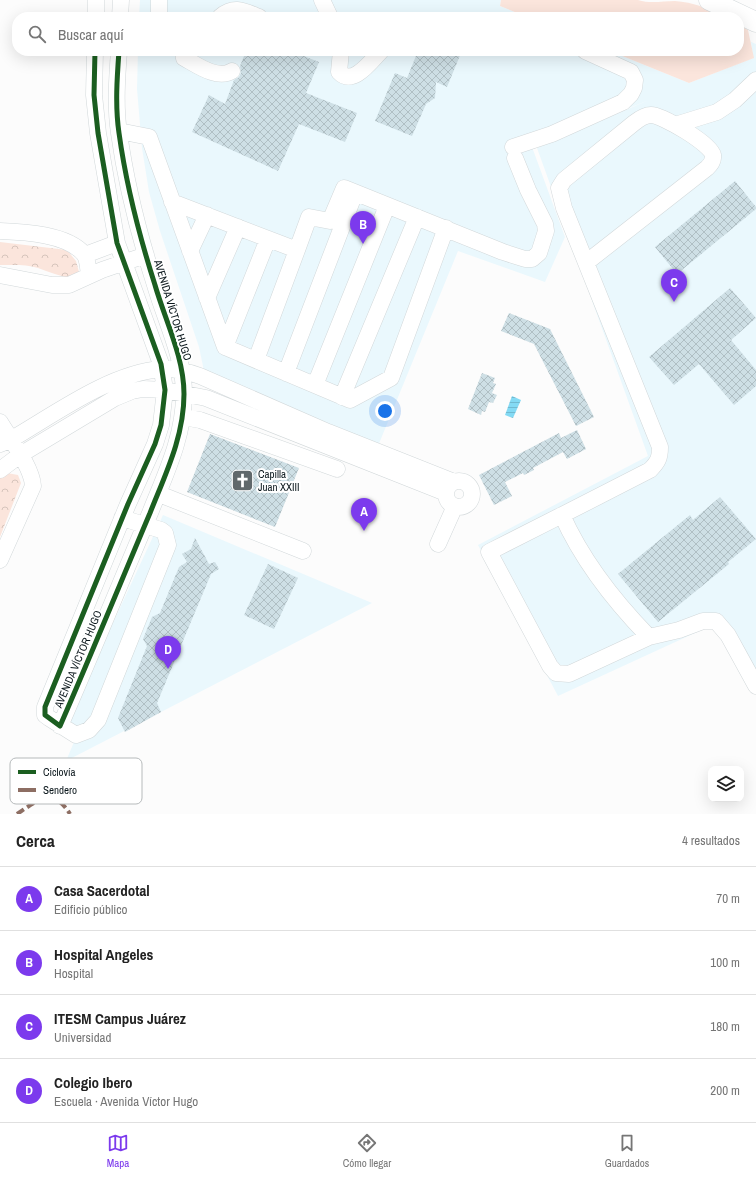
<!DOCTYPE html>
<html lang="es">
<head>
<meta charset="utf-8">
<style>
  body { margin:0; font-family:"Archivo Narrow",sans-serif; background:#f6f6f6; color:#222 }
  .controls { position:absolute; right:12px; bottom:12px; display:grid; overflow:hidden; border-radius:8px; box-shadow:0 4px 16px #0002 }
  .controls button { width:36px; height:36px; display:grid; place-items:center; padding:0; border:0; border-bottom:1px solid #e0e0e0; background:#fff; color:#222; font:20px sans-serif }
  .you { position:absolute; left:385px; top:411px; width:14px; height:14px; margin:-10px; border:3px solid #fff; border-radius:50%; background:#1a73e8; box-shadow:0 0 0 6px #1a73e833 }
  .badge { display:grid; place-items:center; width:26px; height:26px; border-radius:50%; background:#7c3aed; color:#fff; font-size:13px; font-weight:700 }
  .pin { position:absolute; translate:-50% -33px; filter:drop-shadow(0 1px 2px #0008) }
  .pin::after { content:''; position:absolute; top:21px; width:14px; height:12px; background:inherit; clip-path:polygon(0 0,100% 0,50% 100%) }
  .list { margin:0; padding:0; list-style:none }
  h2 { display:flex; justify-content:space-between; align-items:center; height:52px; margin:0; padding:0 16px; font-size:17px }
  h2 small { font-size:13px; font-weight:400; color:#767676 }
  .list li { display:grid; grid-template-columns:26px 1fr auto; gap:12px; align-items:center; box-sizing:border-box; height:64px; padding:0 16px; border-top:1px solid #e0e0e0 }
  .list b { display:block; font-size:15px; white-space:nowrap }
  .list p { margin:0; font-size:13px; white-space:nowrap; color:#767676 }
  .list em { font-size:13px; font-style:normal; color:#767676 }
  .icon { flex:none; width:22px; height:22px; fill:none; stroke:currentColor; stroke-width:2; stroke-linecap:round; stroke-linejoin:round }
  .map { position:relative; flex:none; width:756px; height:814px; overflow:hidden }
  .search { position:absolute; background:#fff; box-shadow:0 4px 16px #0002; left:12px; right:12px; top:12px; height:44px; display:flex; align-items:center; gap:10px; box-sizing:border-box; padding:0 14px; border-radius:16px; color:#767676; font-size:15px }
  .sheet { height:308px; background:#fff }
  nav { display:flex; justify-content:space-around; align-items:center; box-sizing:border-box; height:56px; border-top:1px solid #e0e0e0; background:#fff; font-size:11px; color:#767676 }
  nav a { display:grid; justify-items:center; gap:2px }
  nav .on { color:#7c3aed }
  .map>svg:first-child { display:block }
  .built { fill:#eaf8fd }
  .green { fill:#fbe5dc }
  .park { fill:url(#park-crowns) }
  .water { fill:url(#water-rules) }
  .building { fill:url(#building-cross-hatch) }
  .lines { fill:none; stroke-linecap:round; stroke-linejoin:round }
  .minor-casing { stroke:#d2d8da; stroke-width:17 }
  .major-casing { stroke:#d2d8da; stroke-width:21 }
  .minor { stroke:#fff; stroke-width:16 }
  .major { stroke:#fff; stroke-width:20 }
  .quiet { stroke:#8d6e63; stroke-width:4; stroke-dasharray:8 4; stroke-linecap:butt }
  .cycleway-casing { stroke:#fff; stroke-width:8 }
  .cycleway { stroke:#1b5e20; stroke-width:5 }
  .labels { text-anchor:middle; dominant-baseline:central; stroke-width:4; stroke-linejoin:round; paint-order:stroke }
  .street-label { font-size:11px; fill:#0c181d; stroke:#fff }
  .poi-label { font-size:11px; fill:#0c181d; stroke:#fff; text-anchor:start }
  .key { fill:#fff; stroke:#b6babb; stroke-width:1 }
  .key-label { font-size:11px; fill:#0c181d }
</style>
</head>
<body>
<div class="map">
<svg width="756" height="814" viewBox="0 0 756 814">
  <defs>
    <pattern id="park-crowns" width="20" height="18" patternUnits="userSpaceOnUse"><rect width="20" height="18" fill="#fbe5dc"/><path d="M2 6a3 3 0 1 1 6 0M12 15a3 3 0 1 1 6 0" fill="none" stroke="#d6c4bc"/></pattern>
    <pattern id="water-rules" width="6" height="5" patternUnits="userSpaceOnUse"><rect width="6" height="5" fill="#84daf4"/><path d="M0 2.5h6" fill="none" stroke="#71bad1"/></pattern>
    <pattern id="building-cross-hatch" width="8" height="8" patternUnits="userSpaceOnUse"><rect width="8" height="8" fill="#cedfe5"/><path d="M0 0l8 8M0 8l8-8" fill="none" stroke="#b0bfc4"/></pattern>
  </defs>
  <rect width="100%" height="100%" fill="#fcfcfc"/>
  <path class="built" d="M140 0H501L500 6 527 17H139Z
    M751 42 756 44V669L721 621 558 696 478 545 648 456 537 148 649 100 532 147 565 237 545 282 458 251 378 446 204 371 199 347 160 231 149 192 142 148 137 89 138 51H610L689 83 753 58Z
    M163 515 372 603 66 761 74 742 61 735Z"/>
  <path class="green" d="M501 0H638C651 4 662 1 675 1 692 2 712 9 726 17H527L500 6Z
    M739 25 748 30 754 58 689 83 610 51H739Z"/>
  <path class="park" d="M0 242 67 250 76 261 79 272 71 278C59 276 49 272 38 268 26 264 13 265 0 265Z
    M7 473 18 475 21 483 0 537V478Z"/>
  <path class="water" d="M512 396 521 400 513 418 505 415Z"/>
  <path class="building" d="M246 51H291L319 62 306 93 357 113 345 142 299 124 278 171 192 132 209 95 225 104 234 80 239 77 241 73 240 66Z
    M418 51H456L461 53 447 87 436 82 435 98 426 104 412 136 375 121 395 73 407 78Z
    M735 181 756 207V209L677 274 655 247Z
    M730 288 756 318 731 340 756 370V386L734 405 699 364 674 385 649 357Z
    M509 313 550 329 594 417 576 426 534 344 501 331Z
    M482 373 495 378 493 383 496 384 492 393 497 395 493 403 489 402 485 412 482 411 481 415 468 409Z
    M577 430 586 449 567 459 563 452 533 468 534 470 524 475 523 473 505 482 512 496 494 505 479 475 559 433 561 438Z
    M210 434 299 468 275 527 187 492Z
    M720 497 756 539 728 562 729 564 658 622 618 574 690 515 693 520Z
    M195 538 209 564 215 562 219 569 211 574 157 703 161 712 125 732 118 718 147 646 143 639 152 617 160 613 179 567 187 562 182 554 191 549Z
    M268 564 298 578 274 629 244 615Z"/>
  <g class="lines">
    <defs>
      <path id="minor" d="M322 0 330 17
        M96 17V0
        M120 17 121 0
        M159 17V0
        M220 17C234 5 244 11 259 17
        M95 51 94 95 98 133 117 243 161 364 165 390 161 425 155 444 128 504 45 707V715L49 718 76 735 89 730 98 720 168 545 165 533 161 530 122 518
        M183 51 184 58C197 65 217 80 232 71
        M341 51 339 72C353 87 371 61 381 51
        M675 125 717 112 735 100 756 80
        M119 131 149 137 225 347 350 400 391 378 446 228
        M513 147 552 134 623 102 631 94 634 88 635 80 631 72 585 51
        M172 202 297 250 309 217 330 221 344 188 503 252 525 259H532L539 253 546 231 545 224 528 190 515 158
        M0 231C25 232 67 234 84 254 88 259 88 269 89 275
        M190 251 207 215
        M85 255 117 243
        M587 262 707 168C710 165 714 161 713 155 711 144 662 115 651 115 645 115 639 119 634 123L564 180 559 188 564 208 660 447C660 458 658 462 650 470L562 515C582 560 614 601 649 637L679 630 703 621H716L728 635 756 686
        M0 275 52 285H69L102 270 146 255
        M207 298 238 227
        M225 347 268 239
        M256 360 297 250
        M286 373 355 193
        M315 385 387 206
        M342 397 417 217
        M183 417 200 420 337 469
        M0 422C10 439 32 467 33 486L0 560
        M0 444 10 440C55 414 110 373 161 369 174 368 188 372 200 376L328 432 454 482
        M0 470 20 455 115 398 132 391 143 389 165 390 206 398 446 493
        M446 494a13 13 0 1 1 26 0a13 13 0 1 1-26 0Z
        M159 494 303 551
        M562 515 489 552 550 666 556 673 569 674 649 637
        M438 544 455 506
        M60 726C91 655 120 584 150 513 165 475 184 437 184 394 184 357 165 320 155 285 139 235 126 184 119 133 115 106 117 78 119 51"/>
      <path id="major" d="M709 0 756 22"/>
    </defs>
    <use href="#minor" class="minor-casing"/>
    <use href="#major" class="major-casing"/>
    <use href="#minor" class="minor"/>
    <use href="#major" class="major"/>
    <path class="quiet" d="M17 814C37 801 53 786 70 814"/>
    <defs>
      <path id="cycleway" d="M95 51 94 95 98 133 117 243 161 364 165 390 161 425 155 444 128 504 45 707V715L60 726C91 655 120 584 150 513 165 475 184 437 184 394 184 357 165 320 155 285 139 235 126 184 119 133 115 106 117 78 119 51"/>
    </defs>
    <use href="#cycleway" class="cycleway-casing"/>
    <use href="#cycleway" class="cycleway"/>
  </g>
  <defs>
    <symbol id="church-square" viewBox="-11 -11 22 22"><rect x="-9" y="-9" width="18" height="18" rx="4" fill="#60686b" stroke="#fff"/><path d="M-1.2-6h2.4v3.5h3.3v2.4h-3.3V6h-2.4V-.1h-3.3v-2.4h3.3Z" fill="#fff"/></symbol>
  </defs>
  <g fill-rule="evenodd">
    <use href="#church-square" x="230" y="468" width="25" height="25"/>
  </g>
  <g class="labels">
    <g class="street-label">
      <text transform="translate(173 310) rotate(73)">AVENIDA VÍCTOR HUGO</text>
      <text transform="translate(78 659) rotate(-67)">AVENIDA VÍCTOR HUGO</text>
    </g>
    <g class="poi-label">
      <text x="258" y="474">Capilla<tspan x="258" dy="13">Juan XXIII</tspan></text>
    </g>
  </g>
  <rect x="10" y="758" width="132" height="46" rx="6" class="key"/>
  <rect x="18" y="770" width="18" height="4" fill="#1b5e20"/>
  <rect x="18" y="788" width="18" height="4" fill="#8d6e63"/>
  <g class="key-label">
    <text x="43" y="776">Ciclovía</text>
    <text x="43" y="794">Sendero</text>
  </g>
</svg>
<div class="controls">
<button><svg class="icon" aria-label="layers" viewBox="0 0 24 24"><path d="M12 4l9 5-9 5-9-5zM3 14l9 5 9-5"/></svg></button>
</div>
<div class="you"></div>
<div class="pin badge" style="left:364px;top:531px">A</div>
<div class="pin badge" style="left:363px;top:244px">B</div>
<div class="pin badge" style="left:674px;top:302px">C</div>
<div class="pin badge" style="left:168px;top:669px">D</div>
<div class="search"><svg class="icon" aria-label="search" viewBox="0 0 24 24"><circle cx="10" cy="10" r="6"/><path d="M15 15l6 6"/></svg>Buscar aquí</div>
</div>
<section class="sheet">
<h2>Cerca<small>4 resultados</small></h2>
<ul class="list">
<li><span class="badge">A</span><div><b>Casa Sacerdotal</b><p>Edificio público</p></div><em>70 m</em></li>
<li><span class="badge">B</span><div><b>Hospital Angeles</b><p>Hospital</p></div><em>100 m</em></li>
<li><span class="badge">C</span><div><b>ITESM Campus Juárez</b><p>Universidad</p></div><em>180 m</em></li>
<li><span class="badge">D</span><div><b>Colegio Ibero</b><p>Escuela · Avenida Víctor Hugo</p></div><em>200 m</em></li>
</ul>
</section>
<nav>
<a class="on"><svg class="icon" aria-label="map" viewBox="0 0 24 24"><path d="M3 6l6-2 6 2 6-2v14l-6 2-6-2-6 2zM9 4v14M15 6v14"/></svg>Mapa</a>
<a><svg class="icon" aria-label="directions" viewBox="0 0 24 24"><path d="M12 3l9 9-9 9-9-9zM9 14v-3h6M13 9l2 2-2 2"/></svg>Cómo llegar</a>
<a><svg class="icon" aria-label="saved" viewBox="0 0 24 24"><path d="M7 4h10v16l-5-4-5 4z"/></svg>Guardados</a>
</nav>
</body>
</html>
